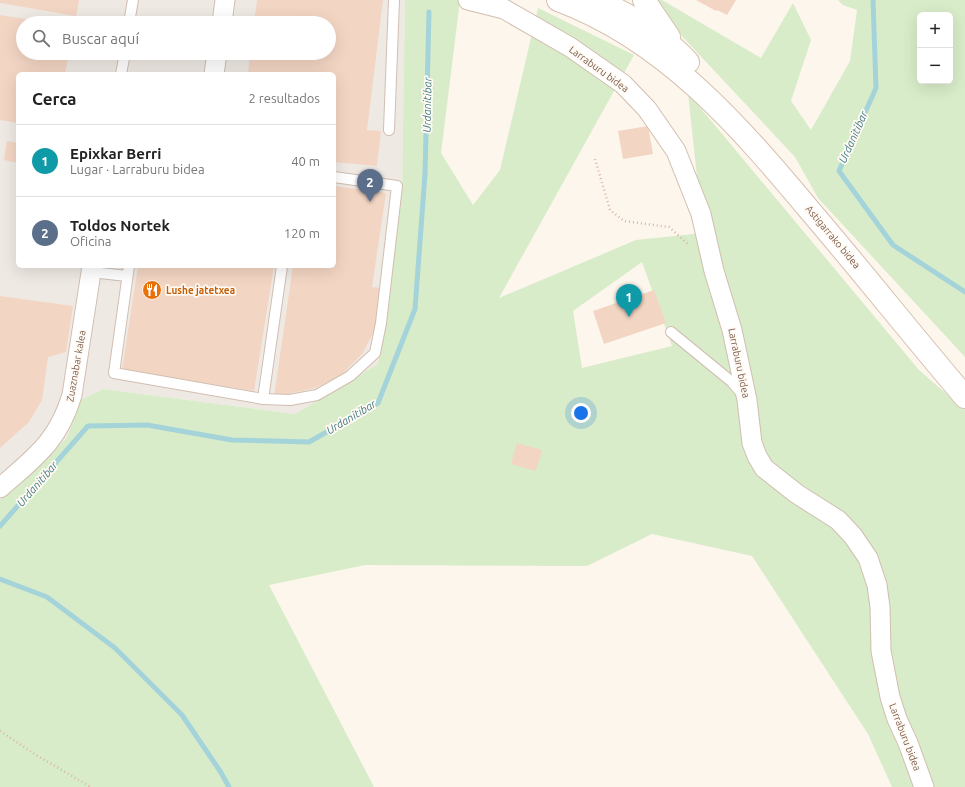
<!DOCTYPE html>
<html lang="es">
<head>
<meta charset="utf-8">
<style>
  body { margin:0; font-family:Ubuntu,sans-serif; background:#f6f6f6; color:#222 }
  .controls { position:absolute; right:12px; top:12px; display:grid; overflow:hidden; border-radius:6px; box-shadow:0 4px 16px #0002 }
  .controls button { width:36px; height:36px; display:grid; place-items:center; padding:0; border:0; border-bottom:1px solid #e0e0e0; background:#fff; color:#222; font:20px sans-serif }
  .you { position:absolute; left:581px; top:413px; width:14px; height:14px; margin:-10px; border:3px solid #fff; border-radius:50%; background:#1a73e8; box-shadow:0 0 0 6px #1a73e833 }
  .badge { display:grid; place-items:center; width:26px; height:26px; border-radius:50%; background:#0f766e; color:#fff; font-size:13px; font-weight:700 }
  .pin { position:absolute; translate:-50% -33px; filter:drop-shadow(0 1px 2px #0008) }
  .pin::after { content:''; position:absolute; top:21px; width:14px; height:12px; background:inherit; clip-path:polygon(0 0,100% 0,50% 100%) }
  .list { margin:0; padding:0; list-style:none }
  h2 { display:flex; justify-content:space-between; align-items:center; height:52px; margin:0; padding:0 16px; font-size:17px }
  h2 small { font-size:13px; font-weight:400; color:#767676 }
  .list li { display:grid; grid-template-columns:26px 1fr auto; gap:12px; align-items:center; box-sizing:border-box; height:72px; padding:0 16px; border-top:1px solid #e0e0e0 }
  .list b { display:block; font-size:15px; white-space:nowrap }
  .list p { margin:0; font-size:13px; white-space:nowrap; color:#767676 }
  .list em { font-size:13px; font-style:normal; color:#767676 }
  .icon { flex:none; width:22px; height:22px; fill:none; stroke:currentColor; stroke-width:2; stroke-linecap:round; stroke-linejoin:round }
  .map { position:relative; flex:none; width:965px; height:787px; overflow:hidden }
  .search { position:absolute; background:#fff; box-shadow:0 4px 16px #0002; left:16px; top:16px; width:320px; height:44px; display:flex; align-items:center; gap:10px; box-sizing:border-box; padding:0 14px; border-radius:22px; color:#767676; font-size:15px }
  .panel { position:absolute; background:#fff; box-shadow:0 4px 16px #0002; left:16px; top:72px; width:320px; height:196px; border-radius:6px }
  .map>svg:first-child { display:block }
  .industrial { fill:#efe9e4; fill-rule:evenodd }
  .green { fill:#d8ecc9; fill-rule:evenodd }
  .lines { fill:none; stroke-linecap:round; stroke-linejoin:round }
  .stream { stroke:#a5d3da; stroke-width:5 }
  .building { fill:#f3d5c3 }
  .lane-casing { stroke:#d1beb0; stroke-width:12 }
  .street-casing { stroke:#d1beb0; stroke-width:21 }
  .secondary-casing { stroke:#d6c0b0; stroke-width:24 }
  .path { stroke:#d9b8a5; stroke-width:2.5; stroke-dasharray:1 3; stroke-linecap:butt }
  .lane { stroke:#fff; stroke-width:10 }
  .street { stroke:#fff; stroke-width:19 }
  .secondary { stroke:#fff; stroke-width:22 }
  .labels { text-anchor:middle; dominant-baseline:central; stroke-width:3.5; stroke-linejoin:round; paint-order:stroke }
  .street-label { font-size:10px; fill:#7a5c4d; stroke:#fffaf3 }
  .food-label { font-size:10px; font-weight:bold; fill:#c56008; stroke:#fffaf3; text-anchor:start }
  .water-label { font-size:11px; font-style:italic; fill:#437c86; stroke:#fffaf3 }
</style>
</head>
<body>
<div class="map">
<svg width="965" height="787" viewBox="0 0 965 787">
  <rect width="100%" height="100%" fill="#fdf6ec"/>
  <path class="industrial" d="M0 0H405L402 195 378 364 295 414 103 389 80 400 67 438 0 500ZM23 23H329V53H23ZM18 74H334V266H18Z"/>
  <path class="green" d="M405 0H460L441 153 473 205 500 170 538 8 634 55 499 298 636 240 703 233 688 93 919 370 965 410V787H892L868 734 752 556 652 534 587 566 365 565 269 585 374 787H0V500L67 438 80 400 103 389 295 414 378 364 402 195ZM642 262 672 346 582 368 573 311Z
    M652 0H662L761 58 793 3 811 40 791 101 811 130 850 61 857 10 843 5 838 0H965V357L818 198 795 157 664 17ZM920 15H950V81H920Z"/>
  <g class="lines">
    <path class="stream" d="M873 0 876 88 839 171 893 245 965 292
      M0 526 88 426 147 425 232 440 309 442 378 403 415 309 425 174 429 12
      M0 579 47 597 115 648 182 715 220 771 229 787"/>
  </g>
  <path class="building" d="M0 0H79L76 16 0 3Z
    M257 0H383L367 130 381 131 377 166 334 162V74H248L250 53H329V23H254Z
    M696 0H736L727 15 717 10 716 11Z
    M0 15 45 22 23 23V53H69L65 74H18V123L0 120Z
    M648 126 653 154 623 159 618 131Z
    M7 141 18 143V163L4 160Z
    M334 186 386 193 372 287 381 288 375 329 363 353 340 376 315 388 274 397 293 266H334Z
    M138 266H274L254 391 122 370Z
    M654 290 666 323 604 344 593 311Z
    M0 296 73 306 66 352 48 357 42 400 29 422 0 448Z
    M517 443 542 450 536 471 511 464Z"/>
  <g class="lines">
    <defs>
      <path id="lane" d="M129 23 133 0
        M121 74 125 53
        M389 130 394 0
        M129 266 114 373 263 399 290 400 317 395 350 376 375 353 381 323 397 186 334 177
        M91 272 127 276
        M671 332 732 382 742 394
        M263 399 282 266"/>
      <path id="street" d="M468 0 504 9 570 47 623 84 647 109 676 151 701 214 714 271 732 330 747 400 752 443 757 456 764 468 797 494 838 520 853 536 868 558 877 585 880 607 881 651 890 697 897 719 908 743 924 787
        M222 23 225 0
        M214 74 217 53
        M0 488C35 457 58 442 72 395L92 266"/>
      <path id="secondary" d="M558 0C666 40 740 127 812 213 864 274 913 336 965 397
        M596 0C629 14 663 35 688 62
        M644 0 669 37"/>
    </defs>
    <use href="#lane" class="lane-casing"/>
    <use href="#street" class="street-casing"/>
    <use href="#secondary" class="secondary-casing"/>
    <path class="path" d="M595 159 610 210 624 221 669 227 689 245
      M0 731 36 755 91 787"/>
    <use href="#lane" class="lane"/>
    <use href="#street" class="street"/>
    <use href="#secondary" class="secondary"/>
  </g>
  <defs>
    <symbol id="restaurant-disc" viewBox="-11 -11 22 22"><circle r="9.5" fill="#e8710a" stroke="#fffaf3"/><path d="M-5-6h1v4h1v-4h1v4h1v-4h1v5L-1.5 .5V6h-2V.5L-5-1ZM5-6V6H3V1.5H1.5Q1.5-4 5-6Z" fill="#fff"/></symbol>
  </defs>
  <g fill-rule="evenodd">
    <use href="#restaurant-disc" x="141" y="279" width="22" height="22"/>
  </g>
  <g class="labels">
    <g class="street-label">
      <text transform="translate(599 69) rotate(36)">Larraburu bidea</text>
      <text transform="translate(833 237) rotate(50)">Astigarrako bidea</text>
      <text transform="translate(739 363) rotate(78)">Larraburu bidea</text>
      <text transform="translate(76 366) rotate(-80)">Zuaznabar kalea</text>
      <text transform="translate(905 737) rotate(69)">Larraburu bidea</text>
    </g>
    <g class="food-label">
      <text x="166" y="290">Lushe jatetxea</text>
    </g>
    <g class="water-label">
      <text transform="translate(427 105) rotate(-89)">Urdanitibar</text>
      <text transform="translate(853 137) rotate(-66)">Urdanitibar</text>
      <text transform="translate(351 417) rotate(-31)">Urdanitibar</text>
      <text transform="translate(37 484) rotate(-49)">Urdanitibar</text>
    </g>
  </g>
</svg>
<div class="controls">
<button>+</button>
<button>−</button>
</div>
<div class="you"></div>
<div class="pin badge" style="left:629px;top:317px;background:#0f9aa8">1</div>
<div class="pin badge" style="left:370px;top:202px;background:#5c6f8a">2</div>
<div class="search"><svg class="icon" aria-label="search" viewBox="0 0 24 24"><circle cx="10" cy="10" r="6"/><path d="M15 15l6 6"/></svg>Buscar aquí</div>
<section class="panel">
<h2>Cerca<small>2 resultados</small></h2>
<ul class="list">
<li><span class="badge" style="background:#0f9aa8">1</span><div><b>Epixkar Berri</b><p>Lugar · Larraburu bidea</p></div><em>40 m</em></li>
<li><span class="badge" style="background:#5c6f8a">2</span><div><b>Toldos Nortek</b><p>Oficina</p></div><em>120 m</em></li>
</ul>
</section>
</div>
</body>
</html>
